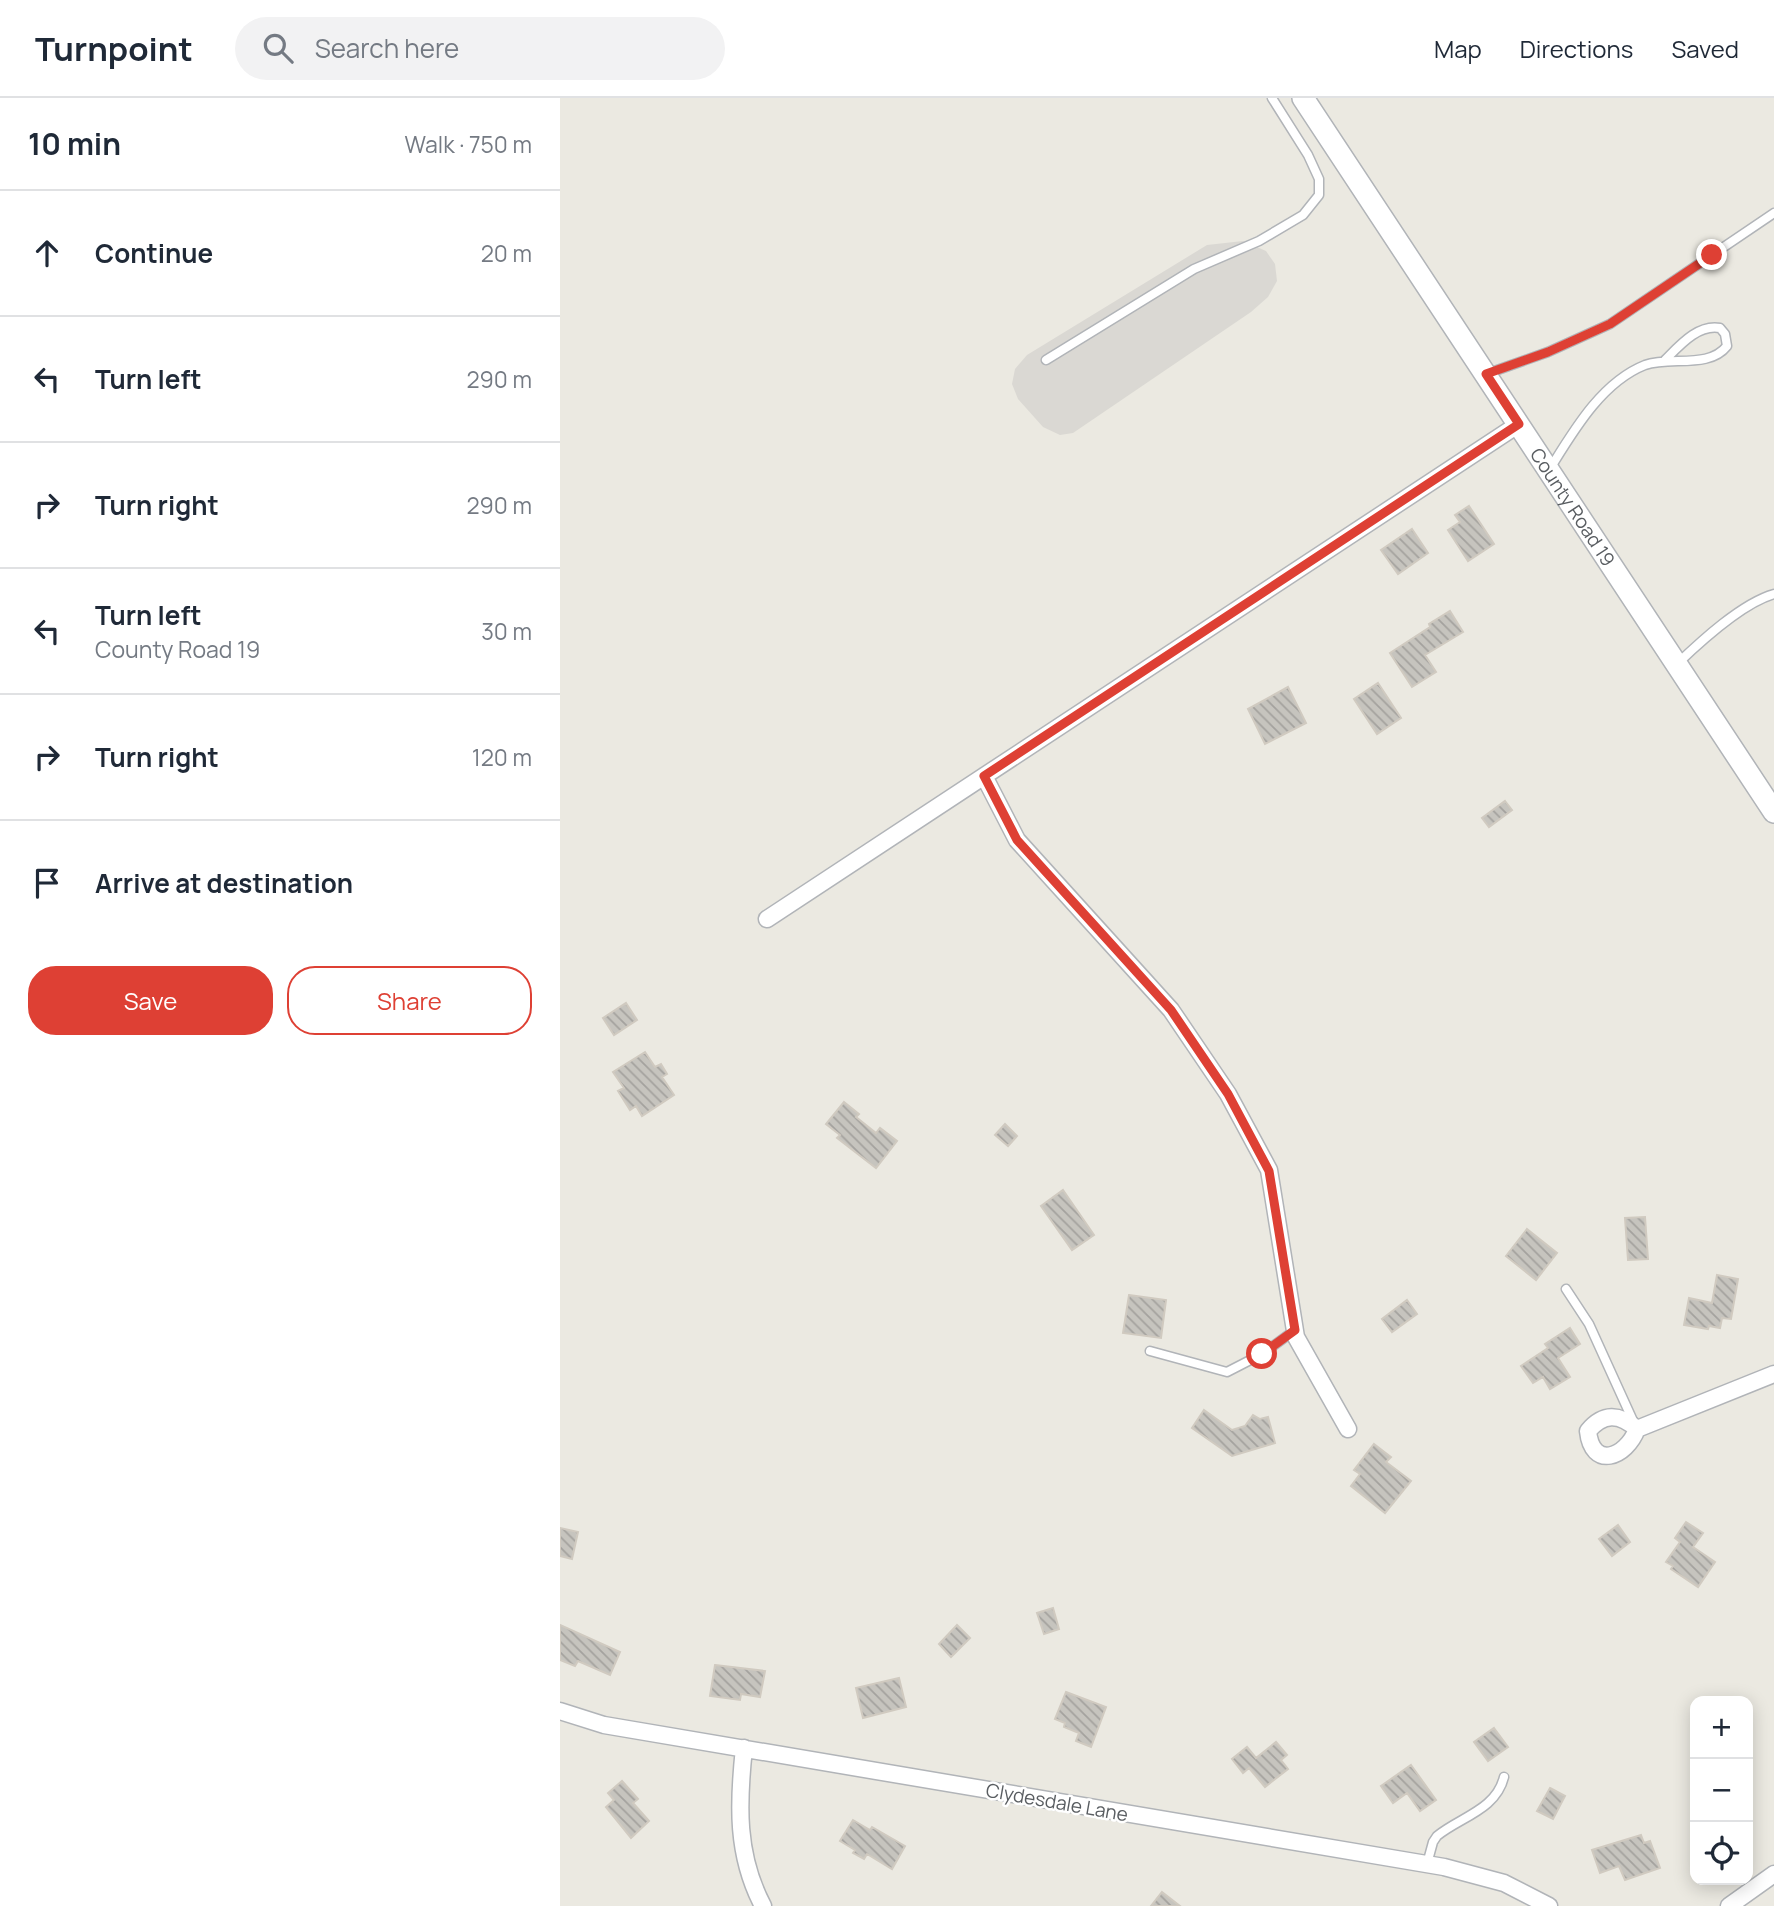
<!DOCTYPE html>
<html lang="en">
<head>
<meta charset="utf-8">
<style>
  body { margin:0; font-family:Manrope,sans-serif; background:#f2f2f3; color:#1f2937 }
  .controls { position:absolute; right:21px; bottom:21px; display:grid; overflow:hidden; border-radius:14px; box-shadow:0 4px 18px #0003 }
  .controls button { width:63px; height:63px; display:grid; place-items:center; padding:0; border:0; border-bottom:2px solid #e0e1e3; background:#fff; color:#1f2937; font:35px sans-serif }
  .stop { position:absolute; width:21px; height:21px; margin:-16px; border:5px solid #de4034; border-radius:50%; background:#fff }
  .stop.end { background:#de4034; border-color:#fff; box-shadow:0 2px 7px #0008 }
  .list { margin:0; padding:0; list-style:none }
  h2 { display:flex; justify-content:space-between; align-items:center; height:91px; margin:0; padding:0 28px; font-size:30px }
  h2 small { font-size:23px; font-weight:400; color:#747a83 }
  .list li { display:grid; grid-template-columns:46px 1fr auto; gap:21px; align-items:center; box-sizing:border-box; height:126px; padding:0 28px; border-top:2px solid #e0e1e3 }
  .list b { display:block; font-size:26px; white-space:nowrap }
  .list p { margin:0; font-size:23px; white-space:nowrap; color:#747a83 }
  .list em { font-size:23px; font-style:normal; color:#747a83 }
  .actions { display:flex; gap:14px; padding:21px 28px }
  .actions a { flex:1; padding:16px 0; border:2px solid #de4034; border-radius:28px; text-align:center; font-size:24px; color:#de4034 }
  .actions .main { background:#de4034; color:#fff }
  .icon { flex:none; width:38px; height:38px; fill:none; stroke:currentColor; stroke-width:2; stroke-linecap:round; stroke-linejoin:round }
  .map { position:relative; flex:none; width:1214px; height:1808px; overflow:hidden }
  header { display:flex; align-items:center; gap:42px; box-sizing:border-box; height:98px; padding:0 35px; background:#fff; border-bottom:2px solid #e0e1e3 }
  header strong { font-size:33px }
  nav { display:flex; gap:38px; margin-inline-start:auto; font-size:24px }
  .search { width:490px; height:63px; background:#f2f2f3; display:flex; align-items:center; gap:18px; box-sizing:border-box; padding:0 24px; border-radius:38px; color:#747a83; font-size:26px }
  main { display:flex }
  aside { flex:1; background:#fff }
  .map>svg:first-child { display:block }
  .industrial { fill:#dad8d3 }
  .building { fill:url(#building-back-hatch); stroke:#d0cac0; stroke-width:2 }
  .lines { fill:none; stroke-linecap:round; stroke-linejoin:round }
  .service-casing { stroke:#b1b4b8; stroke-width:11 }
  .minor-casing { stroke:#b1b4b8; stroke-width:19 }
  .tertiary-casing { stroke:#b1b4b8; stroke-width:24 }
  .service { stroke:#fff; stroke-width:8 }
  .minor { stroke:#fff; stroke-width:16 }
  .tertiary { stroke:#fff; stroke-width:21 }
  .route { stroke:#de4034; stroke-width:9 }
  .labels { text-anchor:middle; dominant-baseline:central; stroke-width:5; stroke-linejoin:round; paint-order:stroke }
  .street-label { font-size:19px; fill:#595d61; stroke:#fff }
</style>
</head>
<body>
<header>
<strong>Turnpoint</strong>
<div class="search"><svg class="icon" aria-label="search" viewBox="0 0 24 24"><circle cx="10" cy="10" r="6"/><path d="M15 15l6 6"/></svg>Search here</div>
<nav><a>Map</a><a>Directions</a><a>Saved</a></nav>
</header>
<main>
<aside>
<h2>10 min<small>Walk · 750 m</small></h2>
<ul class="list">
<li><svg class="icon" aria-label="ahead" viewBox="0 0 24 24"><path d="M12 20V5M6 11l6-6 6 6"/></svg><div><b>Continue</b></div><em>20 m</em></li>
<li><svg class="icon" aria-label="left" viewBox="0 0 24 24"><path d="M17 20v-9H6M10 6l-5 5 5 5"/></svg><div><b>Turn left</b></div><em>290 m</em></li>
<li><svg class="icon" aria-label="right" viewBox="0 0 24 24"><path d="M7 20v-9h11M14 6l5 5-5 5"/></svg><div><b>Turn right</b></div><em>290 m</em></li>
<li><svg class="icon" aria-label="left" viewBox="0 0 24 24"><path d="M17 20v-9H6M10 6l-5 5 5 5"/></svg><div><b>Turn left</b><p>County Road 19</p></div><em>30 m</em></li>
<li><svg class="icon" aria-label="right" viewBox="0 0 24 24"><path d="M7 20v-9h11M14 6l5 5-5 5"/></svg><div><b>Turn right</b></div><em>120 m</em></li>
<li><svg class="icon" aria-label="arrive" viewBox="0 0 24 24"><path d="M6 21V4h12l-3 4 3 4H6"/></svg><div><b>Arrive at destination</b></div></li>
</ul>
<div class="actions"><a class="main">Save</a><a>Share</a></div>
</aside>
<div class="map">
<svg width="1214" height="1808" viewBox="0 0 1214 1808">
  <defs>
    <pattern id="building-back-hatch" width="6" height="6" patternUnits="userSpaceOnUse" patternTransform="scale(1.75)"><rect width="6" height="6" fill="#c6c4be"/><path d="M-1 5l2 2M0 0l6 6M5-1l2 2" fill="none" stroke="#a4a29e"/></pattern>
  </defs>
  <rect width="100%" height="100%" fill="#ebe9e1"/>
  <path class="industrial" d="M683 143 706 153 715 166 717 183 708 199 691 214 513 335 500 337 483 329 458 301 452 286 455 271 467 257 647 147Z"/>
  <path class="building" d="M909 408 934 446 908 463 888 432 900 424 895 417Z
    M852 431 868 455 838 476 821 452Z
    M890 513 903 534 865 557 876 574 852 589 830 555 870 529 869 526Z
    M818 585 841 620 817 636 794 601Z
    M728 589 746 625 705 646 688 611Z
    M945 703 952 712 929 729 922 720Z
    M66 905 77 922 54 937 43 920Z
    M85 954 95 969 101 966 107 976 102 979 114 997 82 1018 76 1008 70 1012 58 993 64 990 53 974Z
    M284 1004 299 1016 296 1019 316 1035 320 1030 337 1043 316 1070 277 1040 280 1037 266 1026Z
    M445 1026 457 1038 448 1048 435 1037Z
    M503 1092 534 1137 512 1152 481 1108Z
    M1085 1119 1088 1161 1068 1162 1065 1120Z
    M967 1131 997 1155 976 1182 946 1158Z
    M1157 1177 1178 1181 1171 1221 1162 1220 1160 1230 1149 1228 1148 1231 1124 1227 1129 1200 1152 1205Z
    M569 1197 606 1202 601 1240 563 1235Z
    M847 1202 857 1216 832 1234 822 1221Z
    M1010 1230 1020 1246 998 1260 1010 1279 990 1291 983 1279 973 1285 961 1268 988 1250 985 1246Z
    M644 1312 672 1332 685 1328 693 1317 700 1321 708 1319 715 1345 672 1358 632 1330Z
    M814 1346 831 1359 826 1364 851 1383 825 1415 791 1388 800 1376 794 1372Z
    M1126 1424 1143 1435 1133 1449 1155 1464 1138 1489 1111 1471 1113 1468 1106 1464 1120 1444 1115 1440Z
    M1058 1427 1070 1444 1052 1458 1039 1441Z
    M0 1430 18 1434 12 1461 0 1458Z
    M493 1510 499 1531 484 1536 477 1515Z
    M0 1527 60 1554 50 1577 18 1563 15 1568 0 1562Z
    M397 1527 410 1540 391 1559 379 1546Z
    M155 1567 205 1573 200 1599 181 1596 180 1602 150 1598Z
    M339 1580 346 1609 303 1620 296 1590Z
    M506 1594 546 1609 531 1649 516 1643 519 1635 504 1629 505 1625 495 1621Z
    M934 1630 948 1649 928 1663 914 1644Z
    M716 1644 727 1657 721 1662 728 1671 705 1689 689 1670 683 1675 672 1661 687 1649 696 1660Z
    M851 1667 876 1702 860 1713 847 1695 833 1705 821 1688Z
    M62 1683 78 1701 73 1705 89 1723 71 1740 46 1709 54 1702 48 1695Z
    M990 1690 1005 1698 993 1721 977 1713Z
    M293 1722 310 1732 312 1729 345 1748 332 1771 307 1756 304 1761 293 1755 295 1752 280 1743Z
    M1081 1737 1084 1745 1090 1743 1100 1770 1065 1782 1059 1768 1040 1775 1032 1752Z
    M602 1794 620 1808H591Z"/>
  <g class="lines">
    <defs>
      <path id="service" d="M486 262 634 171 699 143 743 117 759 97V81L748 57 712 0
        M926 276 988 254 1050 226 1214 115
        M991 369C1014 332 1042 284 1085 267 1111 258 1149 271 1167 248L1165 236 1160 230C1138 226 1120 247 1105 262
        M1117 566C1141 543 1182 505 1214 496
        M1006 1191 1029 1226 1074 1325
        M590 1253 667 1274 702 1256 735 1232
        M867 1766 873 1744 877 1738C900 1719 936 1712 944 1679"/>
      <path id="minor" d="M424 678 457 742 611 912 668 996 709 1072 736 1239 788 1331
        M207 821 959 326
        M1077 1331C1059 1315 1043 1315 1028 1333 1032 1372 1066 1360 1077 1331L1214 1276
        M0 1613 44 1627 884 1769 944 1785 989 1808
        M184 1650C178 1706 176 1757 203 1808
        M1169 1808 1214 1776"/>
      <g id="tertiary">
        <path id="s1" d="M743 0 1214 714"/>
      </g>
    </defs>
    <use href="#service" class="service-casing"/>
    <use href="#minor" class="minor-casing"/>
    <use href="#tertiary" class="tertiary-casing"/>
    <use href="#service" class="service"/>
    <use href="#minor" class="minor"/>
    <use href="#tertiary" class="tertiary"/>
  </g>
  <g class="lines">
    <path class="route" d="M702 1256 735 1232 709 1073 668 996 611 912 457 742 424 678 959 326 926 276 988 254 1050 226 1152 157"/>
  </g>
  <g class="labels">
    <g class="street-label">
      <text stroke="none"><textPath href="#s1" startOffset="490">County Road 19</textPath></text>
      <text transform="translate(497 1704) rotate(10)">Clydesdale Lane</text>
    </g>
  </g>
</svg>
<div class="controls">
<button>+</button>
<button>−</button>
<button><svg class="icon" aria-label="locate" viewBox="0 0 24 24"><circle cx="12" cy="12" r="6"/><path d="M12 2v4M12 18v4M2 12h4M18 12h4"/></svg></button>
</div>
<div class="stop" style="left:702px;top:1256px"></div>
<div class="stop end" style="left:1152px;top:157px"></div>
</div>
</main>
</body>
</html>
